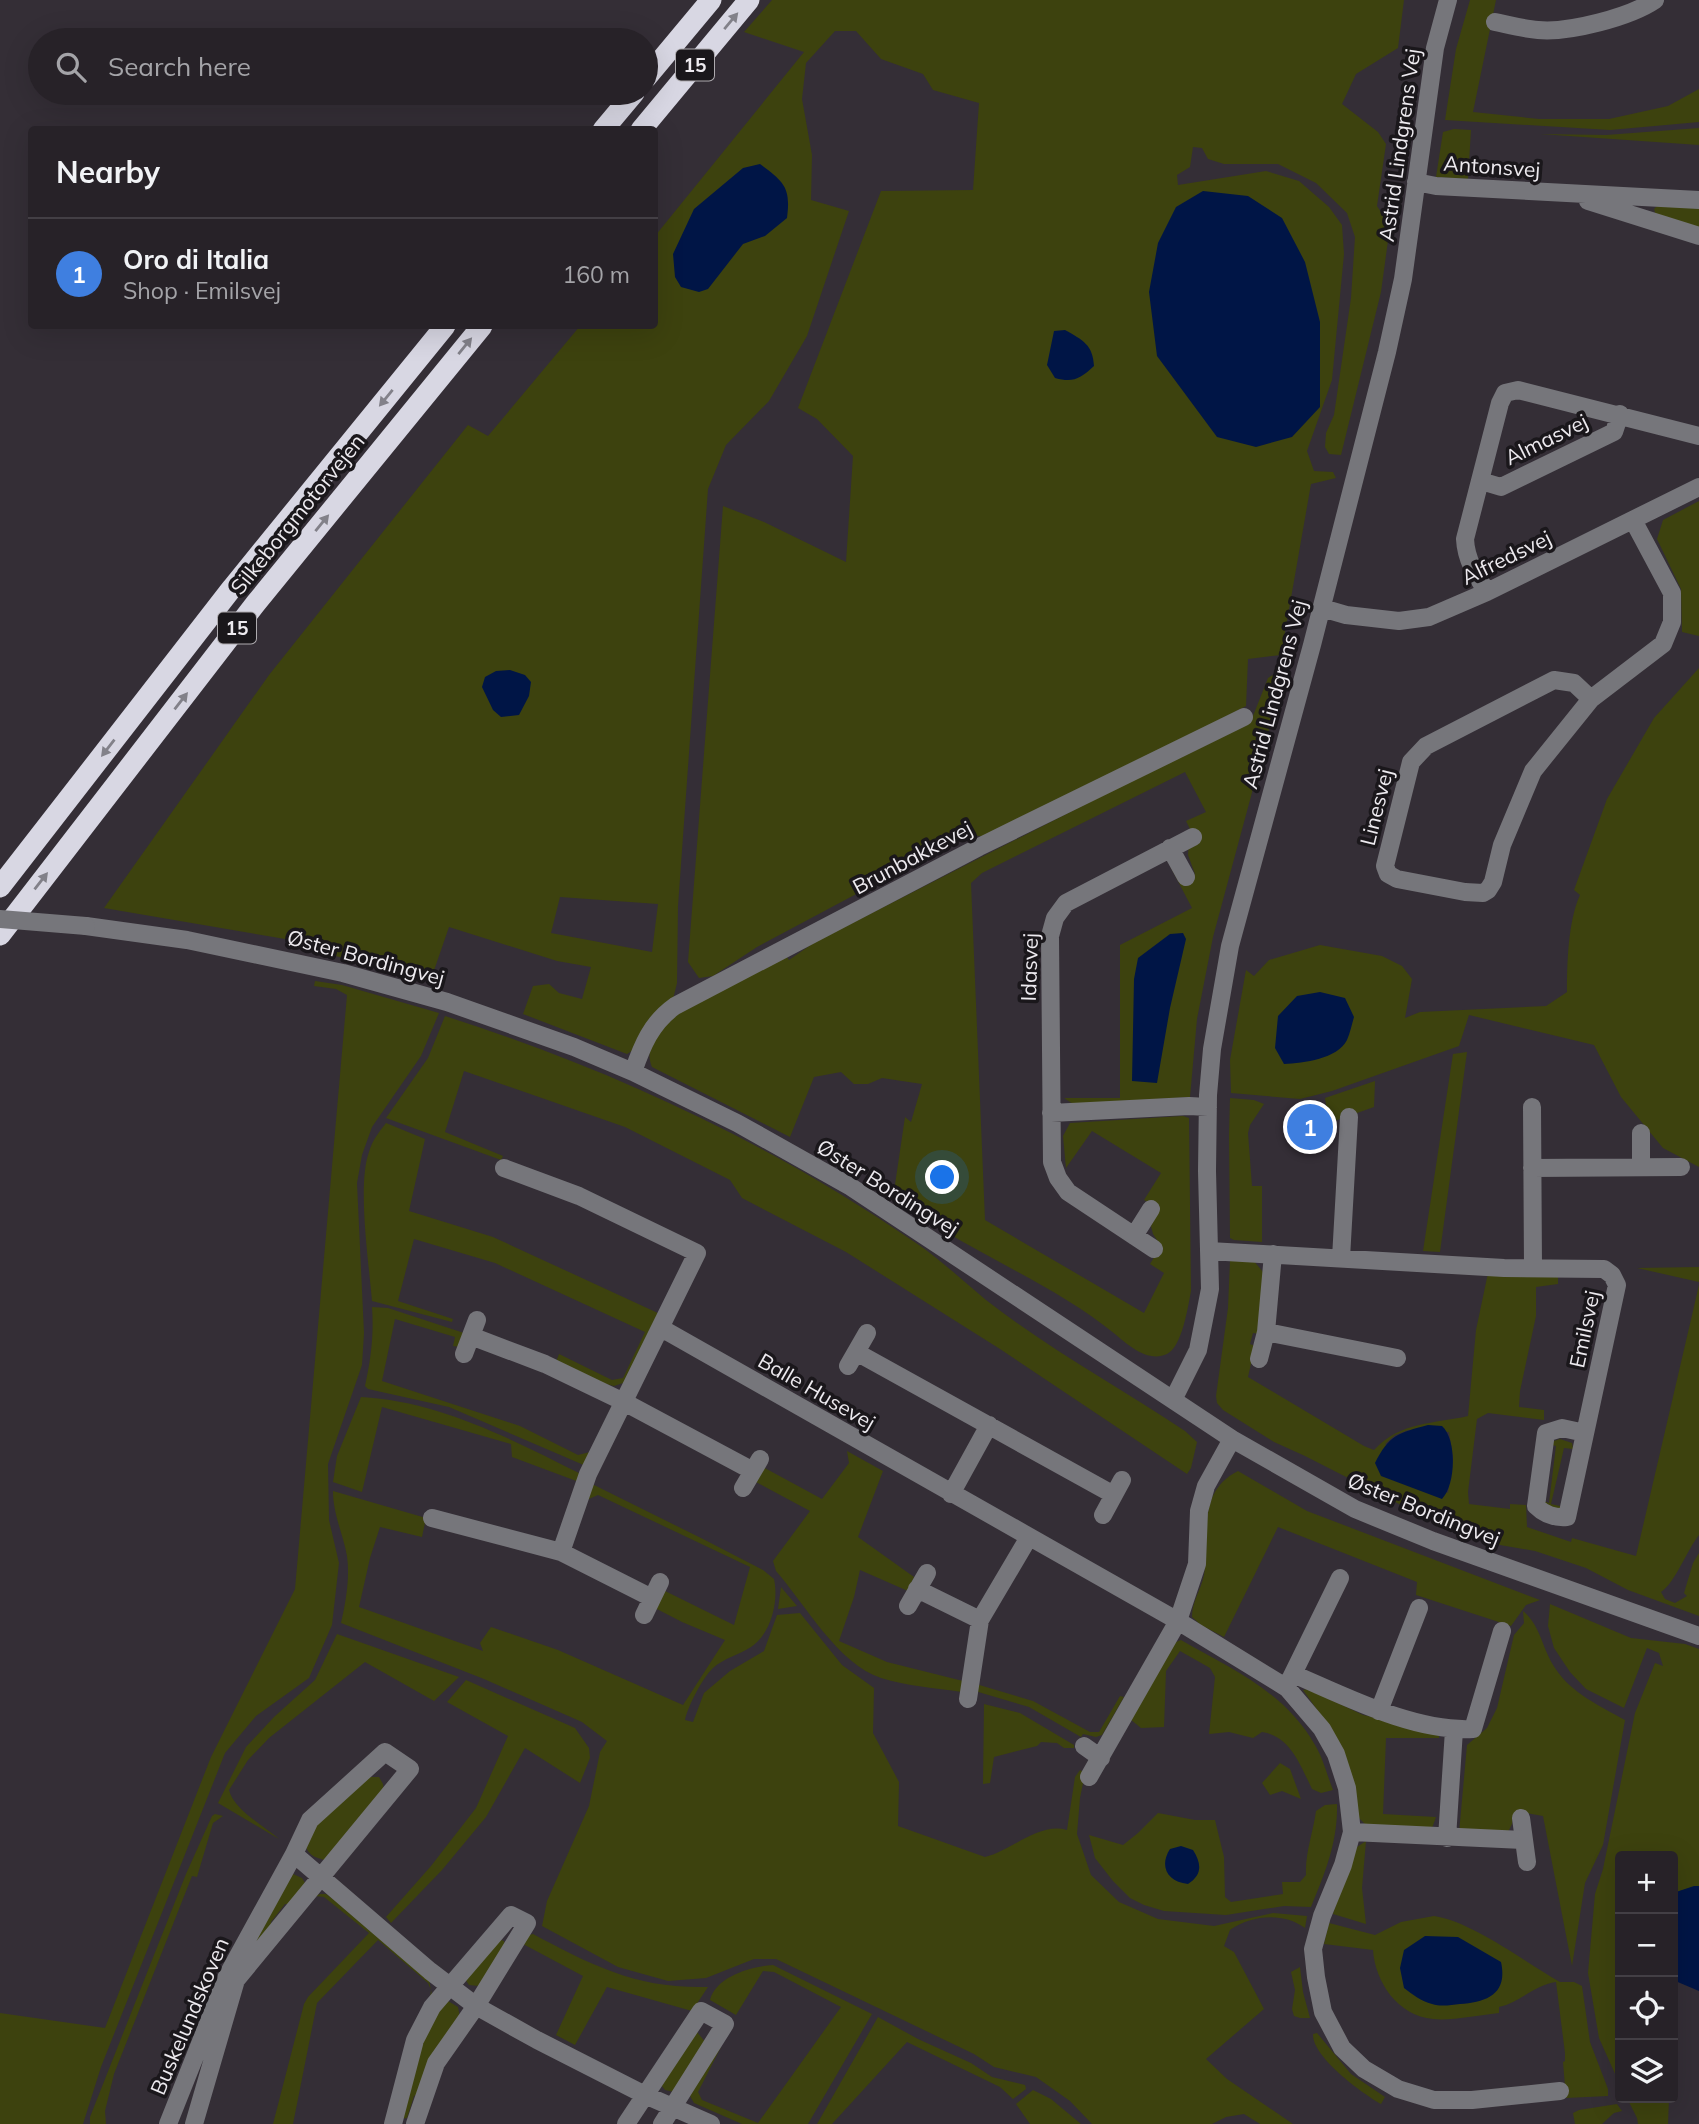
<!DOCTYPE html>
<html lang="en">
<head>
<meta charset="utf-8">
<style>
  body { margin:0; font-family:Mulish,sans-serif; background:#332f34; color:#f1f3f6 }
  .controls { position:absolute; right:21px; bottom:21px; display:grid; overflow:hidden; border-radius:7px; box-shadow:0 7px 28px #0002 }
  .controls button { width:63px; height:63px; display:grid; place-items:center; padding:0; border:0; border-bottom:2px solid #433f45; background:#272228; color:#f1f3f6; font:35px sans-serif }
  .you { position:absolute; left:943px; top:1178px; width:24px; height:24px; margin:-18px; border:5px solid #fff; border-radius:50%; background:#1a73e8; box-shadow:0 0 0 10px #1a73e833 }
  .badge { display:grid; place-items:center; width:46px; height:46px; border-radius:50%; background:#0b8043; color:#fff; font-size:23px; font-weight:700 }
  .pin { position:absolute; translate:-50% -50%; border:4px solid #fff; box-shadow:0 2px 7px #0006 }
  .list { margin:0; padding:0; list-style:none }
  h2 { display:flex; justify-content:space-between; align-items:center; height:91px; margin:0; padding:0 28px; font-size:30px }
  h2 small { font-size:23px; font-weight:400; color:#a4a4a8 }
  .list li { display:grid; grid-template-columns:46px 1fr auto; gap:21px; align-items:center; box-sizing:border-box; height:112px; padding:0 28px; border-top:2px solid #433f45 }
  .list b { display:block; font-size:26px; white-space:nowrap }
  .list p { margin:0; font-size:23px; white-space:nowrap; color:#a4a4a8 }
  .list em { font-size:23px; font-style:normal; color:#a4a4a8 }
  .icon { flex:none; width:38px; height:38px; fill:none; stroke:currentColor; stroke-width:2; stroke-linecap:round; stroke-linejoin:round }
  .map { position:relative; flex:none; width:1699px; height:2124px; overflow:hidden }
  .search { position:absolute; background:#272228; box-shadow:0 7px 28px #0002; left:28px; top:28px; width:630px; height:77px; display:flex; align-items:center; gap:18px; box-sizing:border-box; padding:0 24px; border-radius:38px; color:#a4a4a8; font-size:26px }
  .panel { position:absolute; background:#272228; box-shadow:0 7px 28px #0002; left:28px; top:126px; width:630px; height:203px; border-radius:7px }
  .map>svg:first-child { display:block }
  .green { fill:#3d420e; fill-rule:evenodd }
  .water { fill:#001546 }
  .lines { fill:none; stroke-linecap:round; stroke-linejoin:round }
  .minor { stroke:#76767b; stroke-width:18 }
  .highway { stroke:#d8d7e3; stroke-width:21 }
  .minor-bridge { stroke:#76767b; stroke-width:18 }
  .oneway { fill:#828189 }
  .labels { text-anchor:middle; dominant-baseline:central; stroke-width:7; stroke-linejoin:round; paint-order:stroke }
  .shield { fill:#1a171b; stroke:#aeabaf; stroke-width:2 }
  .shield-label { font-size:19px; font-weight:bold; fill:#edeaef }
  .street-label { font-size:21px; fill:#edeaef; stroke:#1a171b }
</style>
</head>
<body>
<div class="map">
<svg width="1699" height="2124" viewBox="0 0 1699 2124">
  <rect width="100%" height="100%" fill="#342e36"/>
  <path class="green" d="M772 0H1404L1398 48 1356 74 1342 104 1378 132 1386 144 1377 206 1390 226 1381 292 1341 455 1329 454 1325 447 1326 433 1334 415 1351 298 1355 237 1347 213 1316 183 1278 164H1224L1208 159 1202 148 1193 147 1190 167 1177 175 1178 185 1266 171 1299 181 1329 207 1342 225 1344 254 1332 380 1307 451 1314 471 1333 472 1336 478 1311 484 1281 655 1248 659 1246 706 994 837 967 835 757 947 713 976 699 978 688 962 723 506 764 522 846 562 853 456 817 419 798 408 881 191 973 190 979 103 933 90 923 74 881 59 856 31H835L806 63 802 99 812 155 811 200 849 211 807 336 769 401 726 445 708 489 678 906 677 983 673 999 635 1049 627 1054 523 1014 533 986 549 984 559 993 582 999 591 967 557 961 449 927 430 982 362 964 323 952 303 942 104 908 269 675 468 425 488 436 580 326H654L655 236 804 52 744 32ZM560 897 658 904 652 952 551 933Z
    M1470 0H1496L1473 112 1539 119H1609L1668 106 1699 89V122L1610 130 1445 120 1456 49Z
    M1699 128V145L1540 134 1606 135Z
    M1454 129 1471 130 1468 179 1436 177 1443 132Z
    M1658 205 1699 208V228L1656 216 1654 209Z
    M1699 501V636L1682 632 1681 589 1657 539 1663 520Z
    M1699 668V1167L1663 1148 1621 1097 1594 1045 1469 1015 1459 1046 1332 1091 1300 1099 1231 1093 1230 1060 1246 970 1254 976 1269 960 1320 945 1382 956 1402 966 1412 979 1405 1018 1420 1012 1546 1006 1567 992C1567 964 1568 921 1580 895L1574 890 1607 799 1654 718Z
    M1284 674 1213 937 1197 1019 1190 1097 1073 1104 1064 1098H1120V945L1192 908 1170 866 1182 882 1195 874 1188 855 1190 829 1186 821 1206 812 1185 772 982 873 971 883 985 1220 1144 1313 1164 1273 1150 1264 1161 1246 1153 1234 1151 1226 1159 1209 1144 1200 1161 1173 1092 1131 1066 1168 1063 1136 1070 1123 1183 1116 1189 1118 1191 1291C1188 1307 1182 1347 1167 1354 1148 1363 1128 1345 1115 1334 1072 1299 1022 1275 974 1248 946 1233 920 1215 893 1198L905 1117 911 1122 922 1084 882 1078 868 1084H854L841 1072 814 1077 790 1137 652 1067C642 1044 665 1024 682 1009L787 957 789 960 815 942 1247 722 1253 716 1268 678 1273 675Z
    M315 981 342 985 439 1013 421 1056 372 1127 362 1155 357 1183 364 1333 362 1365 328 1464 329 1520 339 1563 332 1625 309 1678 256 1716 225 1753 101 2067 83 2124H0V2013L105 2028 211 1757 295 1589 347 995 336 989 314 986Z
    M445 1016C612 1069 772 1144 916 1243 941 1260 963 1281 986 1300 1049 1349 1119 1387 1185 1431L1197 1442 1191 1468 1187 1474 1000 1349 846 1252 742 1198 730 1180 625 1127 464 1071 445 1132 503 1156 501 1160 386 1118 428 1058Z
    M1467 1052 1440 1252 1423 1251 1453 1054Z
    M1375 1081 1374 1107 1329 1123 1325 1098Z
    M1230 1098 1254 1100 1264 1104 1250 1125 1248 1133 1252 1186H1262V1242L1234 1240 1230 1238 1229 1135Z
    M386 1123 425 1139 409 1211 493 1237 660 1314 626 1382 614 1386 606 1384 556 1362 559 1354 612 1380 623 1378 645 1332 495 1263 414 1239 398 1301 453 1319 452 1322 372 1301C369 1264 357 1185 369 1152 372 1141 379 1132 386 1123Z
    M1253 1260 1263 1272 1259 1334 1253 1333 1250 1344 1255 1346 1248 1377 1364 1446 1374 1450C1401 1421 1434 1424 1468 1416L1476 1330 1488 1273H1558V1284L1536 1287V1316L1520 1391 1519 1407 1544 1410V1420L1488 1413 1477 1419 1468 1492 1469 1504 1510 1509V1504L1526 1505 1527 1527 1571 1542 1572 1538 1636 1556 1699 1285V1535C1687 1550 1675 1583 1661 1592L1665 1599 1675 1603 1687 1596 1684 1593 1693 1563 1699 1553V1616L1628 1590 1586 1568 1535 1551 1500 1545 1479 1538 1403 1506 1305 1456 1274 1442 1223 1410 1217 1403 1216 1396 1228 1308 1230 1261ZM1408 1430 1449 1432 1453 1458 1448 1493 1385 1444 1395 1435Z
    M1699 1267V1282L1637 1268Z
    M372 1307 388 1308 464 1333 460 1347 453 1346 455 1337 395 1319 382 1381 520 1426 578 1455 590 1452 586 1466 449 1407 368 1389 365 1386C371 1358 374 1335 372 1307Z
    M361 1397C439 1401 513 1440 581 1474L579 1482 512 1457 511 1444 382 1407 362 1492 333 1482 337 1456Z
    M1560 1439 1572 1443 1573 1449 1564 1448 1551 1504 1560 1506V1509L1552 1513 1544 1501 1549 1503 1556 1446 1552 1445 1554 1441Z
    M847 1451 883 1471 858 1537 914 1577 908 1591 860 1570 854 1597 839 1641 887 1662 963 1681 962 1692C935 1688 907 1686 881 1678 838 1664 805 1604 776 1571L773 1561 810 1511 754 1481 761 1466 822 1499 849 1463Z
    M1238 1471 1307 1511 1540 1600 1526 1605 1511 1626 1416 1595 1417 1582 1278 1527 1224 1637 1201 1625 1192 1617C1192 1601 1201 1590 1204 1575 1211 1537 1195 1493 1238 1471Z
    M592 1484 703 1539 763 1570 774 1579C779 1601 771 1634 751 1647 739 1655 724 1658 713 1668 703 1677 688 1706 685 1720L693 1722 704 1693 730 1671 764 1651 777 1615 800 1613 842 1665 874 1688 873 1733 899 1782 898 1826 985 1857C1011 1851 1039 1822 1067 1830L1075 1777 1080 1770 1085 1773 1080 1798 1077 1834 1091 1875 1119 1902 1158 1919 1214 1926 1273 1913 1307 1916 1305 1928C1283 1912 1252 1915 1230 1930L1224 1946 1234 1952 1264 2009 1206 2059 1227 2079 1293 2124H1260L1244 2114 1226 2117 1212 2124H1092L1070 2101 1036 2077 994 2067 974 2054 776 1959H754L706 1978 668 1981 618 1967 542 1926 547 1901 589 1806 600 1752 607 1741 582 1722 484 1679 341 1623C346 1602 350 1577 347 1556 343 1534 333 1514 333 1491L426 1518 422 1537 380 1527 370 1558 359 1607 483 1651 480 1643 491 1627 558 1650 683 1705 725 1640 682 1622 653 1607 661 1589 734 1625 750 1567 598 1495 589 1499 583 1506Z
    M781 1587 797 1606 778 1609Z
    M1550 1604 1631 1638 1685 1644 1699 1649V1886L1673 1893V1856H1620V2085L1599 2038 1588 1973 1595 1894 1603 1869 1635 1713 1655 1663 1663 1666 1659 1653 1647 1648 1624 1708 1586 1689 1570 1672 1554 1648 1548 1626Z
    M1523 1611C1541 1626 1542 1649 1555 1668 1571 1693 1600 1706 1625 1720L1603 1845 1585 1883 1572 1966 1543 1816 1526 1813 1513 1816 1512 1824 1507 1834 1459 1833 1467 1745 1487 1728 1497 1708 1514 1635 1524 1623Z
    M337 1634 459 1677 434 1701 365 1662 269 1738 248 1760 229 1790C234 1810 264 1826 279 1839L218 1803 246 1747 274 1717 315 1680Z
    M1181 1640C1232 1669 1285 1692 1315 1745 1323 1758 1327 1775 1333 1790L1321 1793 1312 1789C1301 1767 1291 1736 1262 1732L1253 1738 1229 1732 1209 1734 1215 1677 1210 1668 1180 1651 1166 1671 1164 1727 1141 1728 1130 1719 1169 1645Z
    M466 1680 575 1728 589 1748 590 1758 580 1783 525 1748 486 1817 442 1870 391 1923 386 1917 431 1866 476 1808 508 1736 447 1702Z
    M976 1684 1033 1701 1090 1732H1099L1120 1696 1124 1697 1102 1735 1096 1737 1083 1734 1081 1737 1029 1707 975 1691Z
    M1308 1689 1363 1715 1439 1732V1738H1386L1383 1814 1436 1817 1431 1831 1366 1825 1359 1818 1328 1725 1303 1690Z
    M984 1704 1020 1713 1074 1745V1748H1064L1057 1743 1041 1742 1037 1746 994 1757 990 1783 983 1784Z
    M1280 1763 1290 1769 1301 1799 1282 1791 1270 1795 1262 1783Z
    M368 1777H379L383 1784 384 1793 325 1860C312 1857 308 1854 304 1842L308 1831Z
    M1337 1804C1338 1842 1325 1873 1311 1907L1284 1906 1226 1915 1164 1911 1144 1905 1130 1898 1113 1881 1095 1858 1089 1835 1123 1845 1138 1833 1158 1813 1195 1820H1215L1224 1857 1225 1897 1231 1902 1283 1894 1282 1882H1300L1306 1875C1305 1853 1313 1833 1316 1811L1325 1805Z
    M215 1814 223 1816 213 1823 197 1877 192 1876 114 2074 105 2111 106 2124H90V2117L186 1874 212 1816Z
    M1366 1841 1362 1888 1366 1924 1333 1914 1354 1849Z
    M293 1874 302 1878 305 1883 291 1904H285L271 1922V1929L240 1963Z
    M320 1894H326L333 1899 429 1980 432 1995 430 1999 431 1990 428 1983 378 1940 317 2003 293 2124H273L304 2004 308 1997 369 1933 324 1897 315 1896Z
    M1434 1916C1471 1921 1525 1962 1560 1982H1574L1582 1986 1590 2042 1608 2089V2096L1566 2098 1563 2062 1565 2061V2053L1556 1982C1535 1985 1520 2002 1499 2007V2013C1481 2015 1450 2021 1433 2019 1398 2016 1375 1982 1373 1950L1324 1944 1329 1923 1375 1935 1401 1922Z
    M533 1934C593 1966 638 1989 708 1987L692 2011 607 1987 575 2045 556 2035 583 1976 523 1944 529 1935Z
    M498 1939 504 1941 505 1946 479 1986 469 1985 465 1979Z
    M773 1965 872 2014 808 2124H742L694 2103 690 2096 718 2046 721 2047 698 2092 702 2100 758 2123 841 2007 774 1972 763 1971 736 2015 710 2000C716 1976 752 1966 773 1965Z
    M1300 1967 1303 1992 1310 2018H1300L1294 2016 1292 2009 1295 1990 1291 1972Z
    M448 2001 458 2007 460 2017 420 2093 414 2096 407 2118 398 2119C409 2077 415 2032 448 2001Z
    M878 2017 918 2039 971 2063 992 2077 1025 2085 1026 2089 1013 2099 1000 2087 907 2042 832 2124H817Z
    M697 2032 706 2043 674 2092 665 2090 661 2085 692 2034Z
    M1317 2033 1351 2074 1385 2097 1381 2104C1362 2093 1312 2057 1313 2034Z
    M1033 2090 1051 2099 1081 2124H1030L1016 2104Z
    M1627 2098H1669L1668 2124H1638L1637 2118Z
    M1617 2104 1622 2111 1614 2113 1602 2124H1575L1573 2113 1579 2110Z"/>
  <path class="water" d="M760 164C784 182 791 187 787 218L765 236 743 244 708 289 699 292 681 287 675 277 673 254 694 209 743 168Z
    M1203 191 1248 196 1282 218 1305 262 1320 322V407L1292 437 1256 447 1217 437 1157 356 1149 292 1158 243 1176 207Z
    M1065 330C1083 340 1093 345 1094 366 1080 379 1073 383 1055 378L1047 365 1054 331Z
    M510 670 525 675 531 682 529 696 519 715 501 717 493 710 482 687 485 677 496 671Z
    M1183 933 1186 939 1170 1008 1157 1083 1132 1081 1134 979 1138 958 1170 934Z
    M1320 992 1345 998 1354 1017C1352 1024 1350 1033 1347 1040 1337 1059 1304 1063 1284 1064L1275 1048 1278 1016 1297 996Z
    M1428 1425 1442 1426C1457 1439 1456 1485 1442 1499L1381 1476 1375 1463C1389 1435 1398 1433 1428 1425Z
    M1181 1846 1193 1850C1202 1864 1202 1875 1188 1884 1167 1882 1159 1866 1170 1849Z
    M1694 1886H1699V1991L1673 1980V1893Z
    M1425 1936 1458 1937 1501 1962C1508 1994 1487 2002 1460 2004 1451 2005 1441 2007 1432 2004 1421 2001 1413 1995 1404 1988L1400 1968 1404 1950Z"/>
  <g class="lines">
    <path class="minor" d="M1495 22C1509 25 1524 29 1538 30 1569 33 1630 17 1655 0
      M1416 182 1436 186 1699 200
      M1588 201 1699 236
      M1481 481 1501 487 1614 432 1620 414
      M1487 592C1476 575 1466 560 1465 539L1500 403 1505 393 1518 390 1699 436
      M1322 608 1346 615 1399 621 1429 617 1487 592 1699 487
      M1591 699 1574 683 1554 680 1426 746 1411 762 1385 866 1388 874 1397 879 1465 892 1483 893 1488 890 1493 882 1502 845 1533 771 1591 699 1663 644 1672 622V593L1633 520
      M1170 848 1186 877
      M86 926 187 940 343 973 447 1002 574 1047 633 1072 737 1123 851 1187 1232 1439 1355 1509 1433 1541 1699 1636
      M633 1072C642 1046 651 1023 675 1006L979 847 1244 717
      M1532 1107 1533 1267
      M1051 1113 1189 1106 1208 1107
      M1641 1133V1167
      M504 1168 579 1196 697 1253 588 1474 561 1552
      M1532 1168 1681 1167
      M1134 1236 1151 1209
      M1154 1249 1068 1192 1058 1178 1052 1162 1050 936 1055 918 1066 903 1193 837
      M1209 1251 1504 1268 1604 1269 1612 1275 1617 1285 1567 1517C1554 1518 1545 1515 1536 1506L1546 1433 1562 1428 1585 1433
      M1341 1258 1349 1117
      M661 1328 1178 1621 1287 1688 1322 1729 1336 1754 1347 1788 1352 1832 1343 1865 1322 1916 1313 1949 1316 1977 1323 2012 1342 2048 1364 2069 1398 2089 1434 2100H1472L1560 2091
      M1266 1332 1397 1358
      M471 1336 545 1364 624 1402 753 1471
      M856 1352 1114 1495
      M464 1354 477 1320
      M1259 1359 1266 1332 1273 1254
      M848 1366 867 1333
      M1173 1400 1198 1350 1210 1289 1207 1171 1208 1095 1212 1049 1230 946 1312 645 1387 352 1403 279 1435 48 1448 0
      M743 1488 760 1459
      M951 1494 989 1425
      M1103 1515 1122 1480
      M432 1518 561 1552 652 1598
      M917 1589 980 1620
      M908 1606 927 1573
      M644 1615 660 1582
      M1293 1674C1347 1697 1414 1732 1473 1729L1502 1631
      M1288 1684 1340 1578
      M968 1699 980 1620 1029 1537
      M1379 1711 1419 1608
      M1084 1746 1101 1758
      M1089 1777 1178 1621 1197 1564 1199 1511 1206 1486 1232 1439
      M1521 1818 1527 1862
      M1352 1832 1523 1840
      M1447 1838 1454 1730
      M294 1854 430 1971 476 2006 537 2040 645 2095 711 2124
      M168 2124 227 1976 294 1854 310 1820 385 1752 410 1769 236 1980 194 2124
      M393 2124 415 2040 432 2007 511 1915 527 1923 476 2006 436 2063 415 2124
      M626 2124 701 2011 725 2024 662 2124"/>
    <path class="highway" d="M646 78 711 0
      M603 130 634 93
      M641 130 749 0
      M0 887 232 588 445 326
      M0 935 256 603 482 326"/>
    <path class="minor-bridge" d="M0 919 86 926"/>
  </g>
  <defs><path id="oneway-solid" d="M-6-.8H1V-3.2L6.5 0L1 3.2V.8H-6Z" transform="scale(1.75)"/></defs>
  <g class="oneway">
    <use href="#oneway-solid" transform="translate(731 21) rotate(-50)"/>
    <use href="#oneway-solid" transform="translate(465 346) rotate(-51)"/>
    <use href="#oneway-solid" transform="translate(386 398) rotate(129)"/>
    <use href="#oneway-solid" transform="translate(322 523) rotate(-51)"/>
    <use href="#oneway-solid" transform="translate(181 701) rotate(-52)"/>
    <use href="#oneway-solid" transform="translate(108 748) rotate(128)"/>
    <use href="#oneway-solid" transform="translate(41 881) rotate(-52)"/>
  </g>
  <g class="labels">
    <g class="shield">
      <rect x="676" y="49.5" width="38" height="31" rx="5"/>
      <rect x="218" y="612.5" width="38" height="31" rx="5"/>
    </g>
    <g class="shield-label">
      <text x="695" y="65">15</text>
      <text x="237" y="628">15</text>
    </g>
    <g class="street-label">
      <text transform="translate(1399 145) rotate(-82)">Astrid Lindgrens Vej</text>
      <text transform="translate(1492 166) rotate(4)">Antonsvej</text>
      <text transform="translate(1546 439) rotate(-26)">Almasvej</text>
      <text transform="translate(297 514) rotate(-51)">Silkeborgmotorvejen</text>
      <text transform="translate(1506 557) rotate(-26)">Alfredsvej</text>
      <text transform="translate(1274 694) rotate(-75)">Astrid Lindgrens Vej</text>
      <text transform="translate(1376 807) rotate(-76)">Linesvej</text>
      <text transform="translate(912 857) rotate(-28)">Brunbakkevej</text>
      <text transform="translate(366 957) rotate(15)">Øster Bordingvej</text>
      <text transform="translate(1029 967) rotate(-88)">Idasvej</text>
      <text transform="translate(888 1187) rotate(32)">Øster Bordingvej</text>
      <text transform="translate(1584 1329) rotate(-78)">Emilsvej</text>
      <text transform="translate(817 1391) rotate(30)">Balle Husevej</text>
      <text transform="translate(1424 1509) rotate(22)">Øster Bordingvej</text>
      <text transform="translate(189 2016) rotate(-67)">Buskelundskoven</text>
    </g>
  </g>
</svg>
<div class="controls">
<button>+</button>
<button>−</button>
<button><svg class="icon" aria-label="locate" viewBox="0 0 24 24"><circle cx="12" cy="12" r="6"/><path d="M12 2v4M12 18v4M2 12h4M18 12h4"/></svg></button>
<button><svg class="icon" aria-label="layers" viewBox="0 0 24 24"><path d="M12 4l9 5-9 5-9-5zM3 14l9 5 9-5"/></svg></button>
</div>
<div class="you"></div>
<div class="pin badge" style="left:1310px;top:1127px;background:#3f7fe0">1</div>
<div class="search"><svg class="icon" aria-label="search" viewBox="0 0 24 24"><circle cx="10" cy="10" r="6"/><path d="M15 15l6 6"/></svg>Search here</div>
<section class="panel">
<h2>Nearby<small></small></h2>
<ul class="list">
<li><span class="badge" style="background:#3f7fe0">1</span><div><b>Oro di Italia</b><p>Shop · Emilsvej</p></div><em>160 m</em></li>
</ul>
</section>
</div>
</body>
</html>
